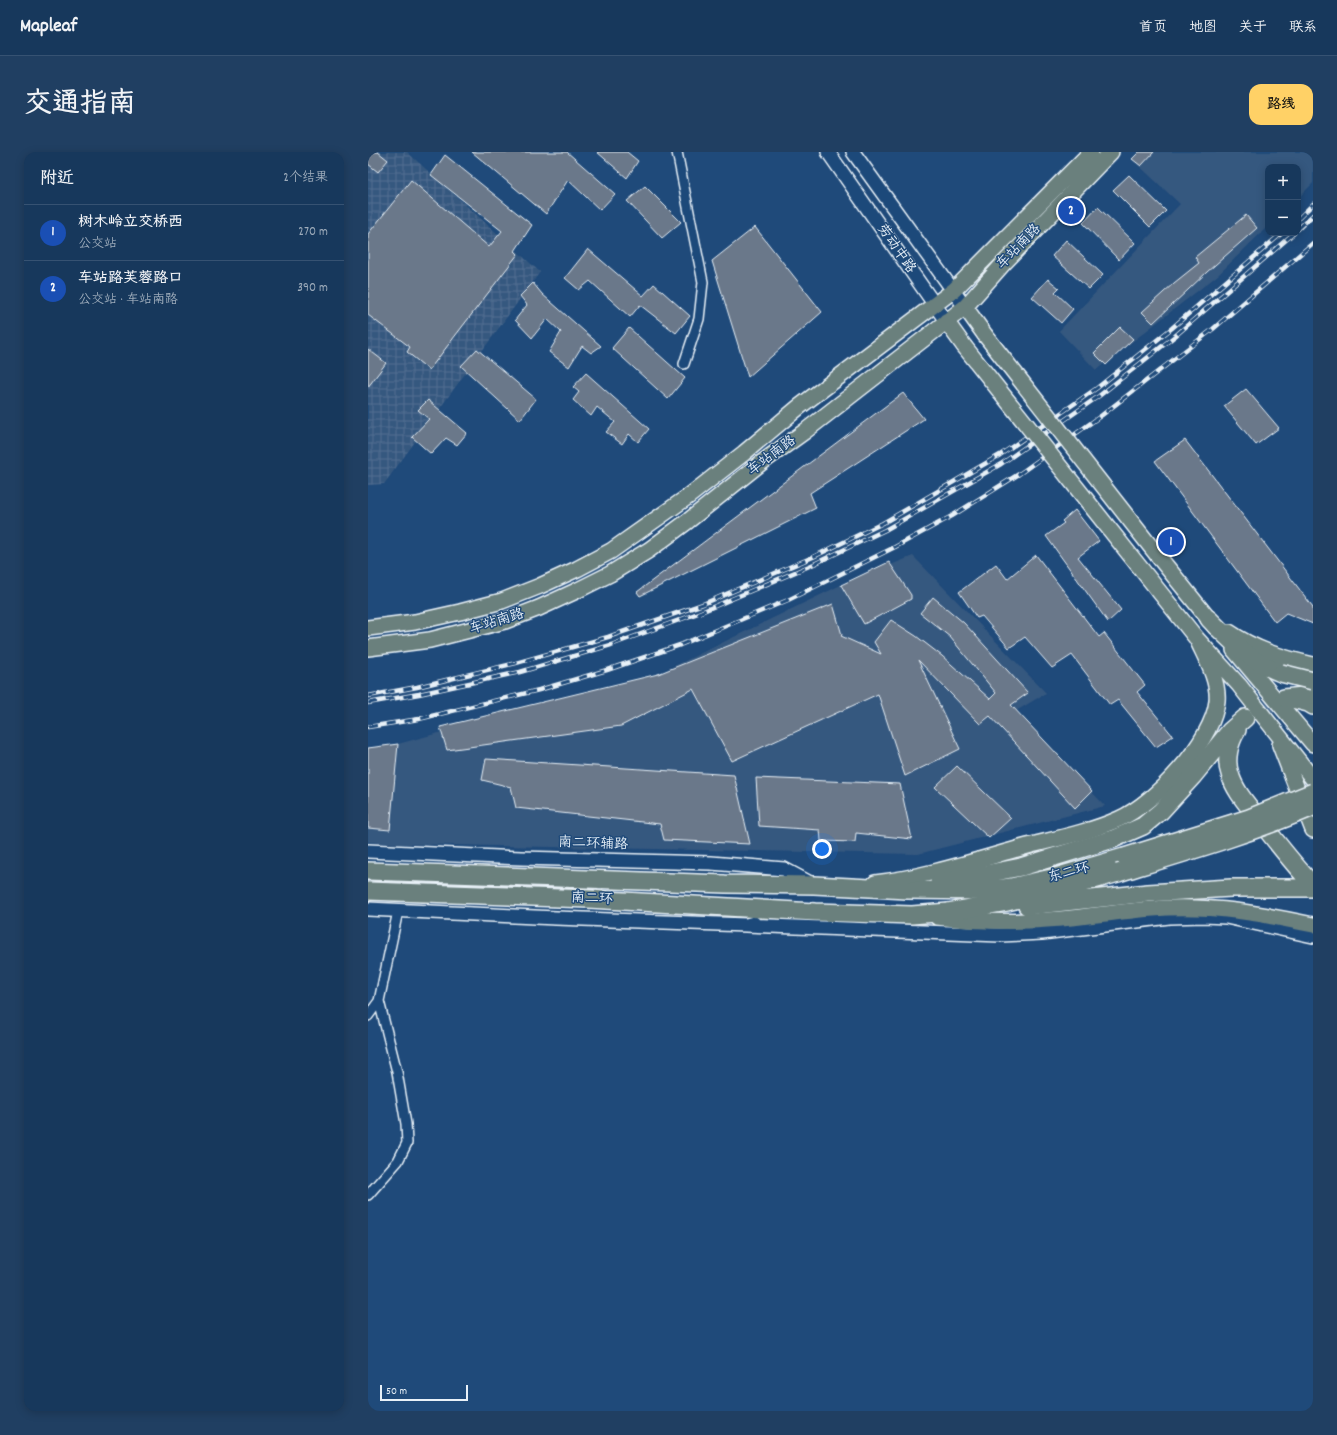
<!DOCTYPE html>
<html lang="zh">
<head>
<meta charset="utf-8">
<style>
  body { margin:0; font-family:Dekko,"LXGW WenKai TC",sans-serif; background:#203f62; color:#f1f3f6 }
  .controls { position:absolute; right:12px; top:12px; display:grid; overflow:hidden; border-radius:8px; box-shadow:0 2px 10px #0003 }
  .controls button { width:36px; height:36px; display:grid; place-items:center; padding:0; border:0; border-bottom:1px solid #365272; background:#17385c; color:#f1f3f6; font:20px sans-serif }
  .scale { position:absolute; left:12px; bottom:10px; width:88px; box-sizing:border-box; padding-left:4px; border:2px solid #e8f1f8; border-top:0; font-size:11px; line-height:14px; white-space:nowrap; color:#e8f1f8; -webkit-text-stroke:3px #1f4a7a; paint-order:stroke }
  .you { position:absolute; left:454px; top:697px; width:14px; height:14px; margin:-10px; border:3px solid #fff; border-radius:50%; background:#1a73e8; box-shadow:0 0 0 6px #1a73e833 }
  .badge { display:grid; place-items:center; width:26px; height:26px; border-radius:50%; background:#ffd166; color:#fff; font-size:13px; font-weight:700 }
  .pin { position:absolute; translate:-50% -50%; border:2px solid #fff; box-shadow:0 1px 4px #0006 }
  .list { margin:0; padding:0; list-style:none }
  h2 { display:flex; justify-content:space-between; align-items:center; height:52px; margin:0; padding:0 16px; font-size:17px }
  h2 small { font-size:13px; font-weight:400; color:#9eacbb }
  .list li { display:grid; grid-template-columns:26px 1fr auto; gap:12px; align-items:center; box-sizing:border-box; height:56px; padding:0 16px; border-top:1px solid #365272 }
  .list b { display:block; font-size:15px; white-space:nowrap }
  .list p { margin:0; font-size:13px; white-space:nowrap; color:#9eacbb }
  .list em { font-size:13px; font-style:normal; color:#9eacbb }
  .map { position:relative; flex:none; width:945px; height:1259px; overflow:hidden; border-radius:12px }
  header { display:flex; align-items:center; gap:24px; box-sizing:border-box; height:56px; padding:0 20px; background:#17385c; border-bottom:1px solid #365272 }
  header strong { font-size:19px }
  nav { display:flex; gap:22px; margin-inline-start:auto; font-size:14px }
  .intro { display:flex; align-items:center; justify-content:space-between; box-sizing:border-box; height:96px; padding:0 24px }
  h1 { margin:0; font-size:28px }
  .button { padding:10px 18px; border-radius:12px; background:#ffd166; color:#111; font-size:14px; font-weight:700 }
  main { display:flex; gap:24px; padding:0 24px }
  aside { flex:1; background:#17385c; border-radius:12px; box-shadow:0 2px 10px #0003 }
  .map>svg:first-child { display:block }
  .built { fill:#36587f }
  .industrial { fill:url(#industrial-grid) }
  .building { fill:#6b788a; stroke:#e8f1f8 }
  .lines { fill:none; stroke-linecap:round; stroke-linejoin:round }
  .highway-tunnel { stroke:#3d638d; stroke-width:17; stroke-dasharray:17 8; stroke-linecap:butt }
  .street-casing { stroke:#e8f1f8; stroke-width:12 }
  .secondary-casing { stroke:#e8f1f8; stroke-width:16 }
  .primary-casing { stroke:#e8f1f8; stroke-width:18 }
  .highway-casing { stroke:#e8f1f8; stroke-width:20 }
  .street { stroke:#1f4a7a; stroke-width:9 }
  .secondary { stroke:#1f4a7a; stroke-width:13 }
  .primary { stroke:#6a807d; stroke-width:15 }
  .highway { stroke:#6a807d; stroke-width:17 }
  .rail-casing { stroke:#e8f1f8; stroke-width:4.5 }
  .rail { stroke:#1f4a7a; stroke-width:3; stroke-dasharray:9; stroke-linecap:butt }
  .primary-bridge-casing { stroke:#e8f1f8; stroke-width:18; stroke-linecap:butt }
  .highway-bridge-casing { stroke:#e8f1f8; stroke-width:20; stroke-linecap:butt }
  .primary-bridge { stroke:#6a807d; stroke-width:15 }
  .highway-bridge { stroke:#6a807d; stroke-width:17 }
  .labels { text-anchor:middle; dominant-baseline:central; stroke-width:3; stroke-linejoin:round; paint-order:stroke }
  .street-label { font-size:14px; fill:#e8f1f8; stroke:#1f4a7a }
</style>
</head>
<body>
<header>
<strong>Mapleaf</strong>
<nav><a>首页</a><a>地图</a><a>关于</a><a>联系</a></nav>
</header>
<div class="intro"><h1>交通指南</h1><a class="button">路线</a></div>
<main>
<aside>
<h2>附近<small>2个结果</small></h2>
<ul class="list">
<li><span class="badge" style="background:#1a4fb4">1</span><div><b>树木岭立交桥西</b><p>公交站</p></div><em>270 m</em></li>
<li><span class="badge" style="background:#1a4fb4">2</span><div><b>车站路芙蓉路口</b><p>公交站 · 车站南路</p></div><em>390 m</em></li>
</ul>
</aside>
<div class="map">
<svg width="945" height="1259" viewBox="0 0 945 1259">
  <defs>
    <pattern id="industrial-grid" width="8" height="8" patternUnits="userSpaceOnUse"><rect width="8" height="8" fill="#36587f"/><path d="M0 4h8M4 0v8" fill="none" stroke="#537092"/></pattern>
  </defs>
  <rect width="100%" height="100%" fill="#1f4a7a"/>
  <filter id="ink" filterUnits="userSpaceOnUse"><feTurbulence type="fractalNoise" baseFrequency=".025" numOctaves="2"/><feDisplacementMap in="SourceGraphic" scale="8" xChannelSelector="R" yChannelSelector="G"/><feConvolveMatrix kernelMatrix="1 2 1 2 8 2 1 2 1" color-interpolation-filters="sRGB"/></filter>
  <g filter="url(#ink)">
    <path class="built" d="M771 0H945V31L930 46V15H900V74L850 123 728 218 691 179 812 52 764 7Z
      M545 404 678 541 648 559 737 654 550 702 29 692 0 690V596L30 592 290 522 473 433Z"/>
    <path class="industrial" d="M0 0H39L172 120 16 332 0 333Z"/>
    <path class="building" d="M0 0H10L20 8 10 20 0 12Z
      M104 0H199L247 42 232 58 200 28 178 62Z
      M229 0H259L270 9 259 26Z
      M771 0H786L773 14 764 7Z
      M77 3 164 73 147 99 150 102 61 218 39 200 42 195 0 163V82L43 28 121 95 134 79 63 23Z
      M761 23 798 59 782 75 745 38Z
      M277 34 313 70 294 86 259 49Z
      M730 55 767 91 751 108 715 71Z
      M878 63 889 76 839 120 785 171 774 160 806 131 831 111 827 105Z
      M387 75 454 160 380 225 344 109Z
      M698 88 735 123 721 137 684 104Z
      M220 97 275 144 286 132 322 164 308 181 272 153 262 165 222 129 211 138 197 126Z
      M680 127 691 136 687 140 705 157 693 171 664 145Z
      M165 131 174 142 233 194 223 201 214 194 201 215 181 200 193 180 179 167 164 186 147 168 159 153 152 144Z
      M752 175 765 187 738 213 726 201Z
      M261 176 317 226 300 247 244 196Z
      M0 197 18 211 0 235Z
      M109 197 168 247 152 268 93 214Z
      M218 221 281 277 270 290 261 282 254 292 238 280 247 270 229 255 223 264 205 248 211 240 205 235Z
      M878 237 911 276 888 293 856 254Z
      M535 241 556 267 442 341 448 356 272 444 269 440Z
      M60 248 99 281 89 293 78 286 63 302 44 285 61 267 50 258Z
      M817 288 945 455V472L918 461 907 470 787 309Z
      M707 358 731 389 710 405 753 458 740 470 678 384 696 371 694 369Z
      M668 403 731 485 736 481 777 533 769 540 805 584 788 595 750 548 742 553 704 503 684 516 657 485 641 496 614 464 609 466 591 440 628 412 639 427Z
      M521 410 543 443V447L496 472 473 433Z
      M565 445 596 471 660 541 643 553 724 639 707 656 622 564 612 572 550 508 592 597 537 624 510 542 364 609 325 537 253 574 79 598 72 575 290 522 465 452 474 483 473 484 513 502 506 490 523 468 548 484 574 504 622 547 628 541 582 485 552 461Z
      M30 592 22 678 0 676V596Z
      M118 607 366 623 382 692 296 688 292 672 148 656 143 635 114 628Z
      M589 614 643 666 621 686 567 635Z
      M388 626 532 632 544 687 488 681 487 690 453 689 452 678 391 674Z"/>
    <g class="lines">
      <path class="highway-tunnel" d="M877 566 895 554 916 546"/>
      <defs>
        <path id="street" d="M309 0 335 130 331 167 316 212
          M0 864 11 849 30 759
          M0 1043 30 1009 39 991 38 972 29 920 11 849"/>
        <path id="secondary" d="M460 0 578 169
          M485 0 597 155
          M0 699 153 706 343 711 416 717 444 732
          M0 757 188 766 378 773 386 771
          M378 773 632 783 674 781 801 765 836 764 858 765 945 784"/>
        <path id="primary" d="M597 155 617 183
          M578 169 596 194
          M790 404 848 476
          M774 418 829 487 871 533 945 627
          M0 476 47 470 92 460 134 449 172 434 209 417 243 399 321 344 376 301 431 255 586 138 723 0
          M861 480C887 498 915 506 945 513
          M0 496 62 488 137 469 171 456 208 439 242 422 281 398 320 369 393 311 436 280 597 155 635 112 743 0
          M866 498 945 592
          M920 547 940 552 945 555
          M912 593 945 678
          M507 731C558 725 606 709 656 695 687 687 722 680 751 667 787 651 845 589 849 549 851 528 837 505 829 487
          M569 765C610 770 652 771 693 767 738 763 783 754 828 756 868 757 907 765 945 773"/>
        <path id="highway" d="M841 467C864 490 881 509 913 521
          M916 546 945 543
          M869 578C861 591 857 608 862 622 867 640 881 654 892 669 909 691 926 713 945 733
          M0 719 357 732 446 733 539 738 612 739 643 735 688 725 756 705
          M571 731 653 715 745 687 775 674 793 659 825 624 862 579 877 566
          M0 739 220 747 447 760 544 763 580 760 639 750 701 735 750 721
          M659 754 780 741 863 736H945"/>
      </defs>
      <use href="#street" class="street-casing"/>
      <use href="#secondary" class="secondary-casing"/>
      <use href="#primary" class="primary-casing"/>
      <use href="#highway" class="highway-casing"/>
      <use href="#street" class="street"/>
      <use href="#secondary" class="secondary"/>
      <use href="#primary" class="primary"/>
      <use href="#highway" class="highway"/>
      <defs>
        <path id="rail" d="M930 67 945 52
          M930 77 945 63
          M0 544 49 535 148 511 240 485 335 452 445 405 515 371 632 303 729 236 804 176 914 81
          M0 551 51 542 152 520 243 493 333 460 446 412 517 378 633 312 731 244 807 184 926 81
          M0 575 51 567 171 538 239 518 312 493 420 448 527 395 584 364 651 322 734 263 845 177 945 91"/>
      </defs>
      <use href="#rail" class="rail-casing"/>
      <use href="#rail" class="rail"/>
      <defs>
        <path id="primary-bridge" d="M617 183 790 404
          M596 194 774 418"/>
        <path id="highway-bridge" d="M913 521 945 529
          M756 705 881 666 945 640
          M750 721C816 701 882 682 945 655"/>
      </defs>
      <use href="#primary-bridge" class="primary-bridge-casing"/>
      <use href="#highway-bridge" class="highway-bridge-casing"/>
      <use href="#primary-bridge" class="primary-bridge"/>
      <use href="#highway-bridge" class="highway-bridge"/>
    </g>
  </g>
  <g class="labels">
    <g class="street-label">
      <text transform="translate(651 95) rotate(-46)">车站南路</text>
      <text transform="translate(528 97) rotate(55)">劳动中路</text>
      <text transform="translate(404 304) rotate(-37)">车站南路</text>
      <text transform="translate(129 470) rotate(-17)">车站南路</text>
      <text transform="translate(225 692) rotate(2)">南二环辅路</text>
      <text transform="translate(701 721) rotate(-15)">东二环</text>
      <text transform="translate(224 747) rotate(3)">南二环</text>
    </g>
  </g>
</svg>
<div class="controls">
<button>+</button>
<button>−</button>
</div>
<div class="scale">50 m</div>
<div class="you"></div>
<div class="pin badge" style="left:803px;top:390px;background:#1a4fb4">1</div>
<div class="pin badge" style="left:703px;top:59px;background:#1a4fb4">2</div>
</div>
</main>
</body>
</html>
